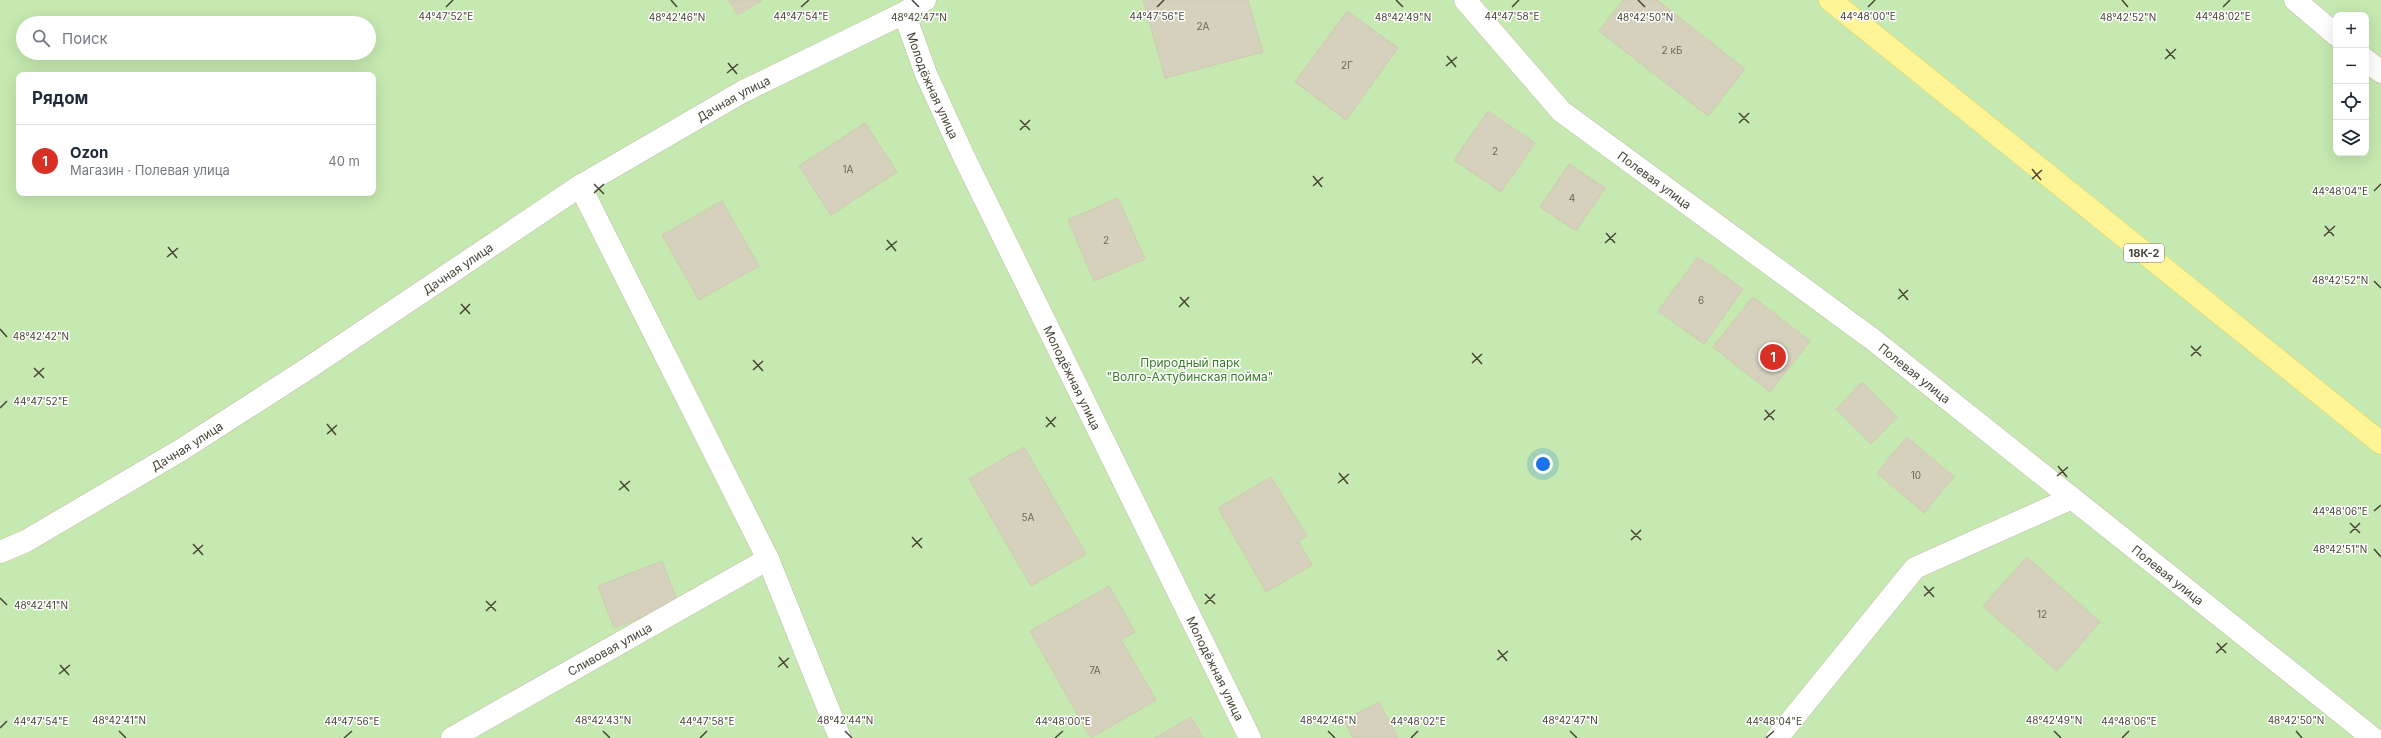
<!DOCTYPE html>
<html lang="ru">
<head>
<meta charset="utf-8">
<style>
  body { margin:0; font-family:Inter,sans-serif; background:#f6f6f7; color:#1f2937 }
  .controls { position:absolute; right:12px; top:12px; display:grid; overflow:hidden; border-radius:8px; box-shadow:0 4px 16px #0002 }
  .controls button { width:36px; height:36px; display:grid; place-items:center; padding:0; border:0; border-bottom:1px solid #e0e1e3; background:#fff; color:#1f2937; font:20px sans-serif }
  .you { position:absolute; left:1543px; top:464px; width:14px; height:14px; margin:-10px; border:3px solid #fff; border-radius:50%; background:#1a73e8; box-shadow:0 0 0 6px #1a73e833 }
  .badge { display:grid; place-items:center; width:26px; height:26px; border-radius:50%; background:#d93025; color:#fff; font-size:13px; font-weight:700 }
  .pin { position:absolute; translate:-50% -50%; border:2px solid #fff; box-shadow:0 1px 4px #0006 }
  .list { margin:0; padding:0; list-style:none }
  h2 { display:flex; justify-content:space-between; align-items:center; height:52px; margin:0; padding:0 16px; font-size:17px }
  h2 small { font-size:13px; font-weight:400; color:#747a83 }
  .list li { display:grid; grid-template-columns:26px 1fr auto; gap:12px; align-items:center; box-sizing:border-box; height:72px; padding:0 16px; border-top:1px solid #e0e1e3 }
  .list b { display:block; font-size:15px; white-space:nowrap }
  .list p { margin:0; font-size:13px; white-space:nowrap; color:#747a83 }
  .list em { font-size:13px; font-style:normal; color:#747a83 }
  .icon { flex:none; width:22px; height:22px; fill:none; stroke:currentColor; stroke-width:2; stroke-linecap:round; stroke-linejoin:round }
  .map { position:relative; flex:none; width:2381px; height:738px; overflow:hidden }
  .search { position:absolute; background:#fff; box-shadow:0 4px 16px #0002; left:16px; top:16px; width:360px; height:44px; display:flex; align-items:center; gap:10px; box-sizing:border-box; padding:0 14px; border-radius:22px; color:#747a83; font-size:15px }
  .panel { position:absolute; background:#fff; box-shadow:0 4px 16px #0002; left:16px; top:72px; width:360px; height:124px; border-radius:8px }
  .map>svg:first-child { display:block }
  .green { fill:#c5e9b0; fill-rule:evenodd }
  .building { fill:#d6d1bd; stroke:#d1cab0 }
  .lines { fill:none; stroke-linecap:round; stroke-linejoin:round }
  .street-casing { stroke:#c0bdaa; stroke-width:23 }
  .primary-casing { stroke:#e6d764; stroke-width:23 }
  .street { stroke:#fff; stroke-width:22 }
  .primary { stroke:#fff596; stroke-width:22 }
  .ticks { fill:none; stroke:#484436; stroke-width:1.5 }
  .labels { text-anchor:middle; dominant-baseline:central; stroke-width:3; stroke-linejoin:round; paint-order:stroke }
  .number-label { font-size:10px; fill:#6c6758 }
  .shield { fill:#fff; stroke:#7f7c72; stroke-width:1 }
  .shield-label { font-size:11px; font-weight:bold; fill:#484436 }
  .street-label { font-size:12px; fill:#484436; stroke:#fff }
  .park-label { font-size:12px; fill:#387b28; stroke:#fff }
  .ticks-label { font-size:10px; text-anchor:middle; fill:#484436; stroke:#fff; stroke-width:3; stroke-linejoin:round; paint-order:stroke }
</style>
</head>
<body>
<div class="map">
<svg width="2381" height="738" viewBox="0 0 2381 738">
  <rect width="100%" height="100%" fill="#f4f3e8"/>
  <path class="green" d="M0 0H2381V738H0ZM2336 15H2366V153H2336ZM23 23H369V53H23ZM19 75H373V193H19Z"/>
  <path class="building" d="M728 0H762L738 15Z
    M1143 0H1248L1263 52 1165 78Z
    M1623 0H1657L1745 69 1708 116 1599 31Z
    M1347 11 1398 48 1346 120 1295 82Z
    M1488 111 1535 143 1501 192 1454 160Z
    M865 123 897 172 831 215 799 166Z
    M1569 164 1605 188 1576 231 1540 207Z
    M1118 198 1145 259 1094 281 1068 220Z
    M722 201 759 266 699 300 662 235Z
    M1698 257 1743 289 1704 344 1658 311Z
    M1753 297 1810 341 1770 392 1713 347Z
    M1862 382 1897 417 1871 444 1836 409Z
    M1907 437 1954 477 1924 513 1877 473Z
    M1024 447 1086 554 1031 586 969 479Z
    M1271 477 1307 536 1298 541 1312 565 1266 592 1218 508Z
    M2027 557 2100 622 2057 671 1983 606Z
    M662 561 678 603 614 628 598 586Z
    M1109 586 1135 632 1121 640 1156 700 1091 738 1030 631Z
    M1379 702 1398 738H1353L1344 720Z
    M1191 717 1203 738H1155Z"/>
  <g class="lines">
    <defs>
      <g id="street">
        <path id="s1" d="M1465 0 1561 111 1871 338 2373 738"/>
        <path d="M2295 0 2336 35"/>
        <path id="s2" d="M904 13 926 74 964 157 1250 738"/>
        <path d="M2366 60 2381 72"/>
        <path d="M580 186 768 559 840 738"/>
        <path id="s3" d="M0 552 26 541 181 450 307 369 580 186 742 92 904 13 925 0"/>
        <path id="s4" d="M452 738 768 559"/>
        <path d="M1777 738 1915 568 2072 498"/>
      </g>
      <path id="primary" d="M1830 0 2381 443"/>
    </defs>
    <use href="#street" class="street-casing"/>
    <use href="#primary" class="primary-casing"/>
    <use href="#street" class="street"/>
    <use href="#primary" class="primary"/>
  </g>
  <path class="ticks" d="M671 0 677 7M912 0 919 7M1396 0 1403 7M1638 0 1645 7M2122 0 2128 7M446 7 453 0M801 7 809 0M1157 7 1164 0M1512 7 1519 0M1868 7 1875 0M2223 7 2230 0M2166 49 2175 59M1447 56 1456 67M2165 59 2176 49M728 63 737 74M1446 66 1457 57M727 73 738 64M1739 113 1749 123M1020 120 1030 130M1739 123 1749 113M1020 130 1030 120M2032 169 2041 180M1313 176 1322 187M2032 179 2042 170M594 184 604 194M1313 186 1323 177M2374 191 2381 184M594 193 604 184M2325 226 2334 236M1606 233 1615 243M2324 236 2335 226M887 240 896 251M1605 243 1616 233M168 247 177 258M886 250 897 241M167 257 178 248M2374 281 2381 288M1899 289 1908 300M1180 297 1189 307M1898 299 1908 290M461 304 470 314M1179 307 1189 297M460 314 470 304M0 329 7 337M2191 346 2201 356M1472 353 1482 364M2191 356 2201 346M753 360 763 371M1472 363 1482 354M34 368 44 378M753 370 763 361M34 377 44 368M0 408 7 401M1765 410 1774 420M1046 417 1055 427M1764 420 1775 410M327 424 336 435M1046 427 1056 417M327 434 337 425M2058 466 2067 477M1339 473 1348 484M2057 476 2068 467M620 481 629 491M1338 483 1349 474M619 490 630 481M2374 511 2381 505M2350 523 2360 533M1631 530 1641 540M2350 533 2360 523M912 537 922 548M1631 540 1641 530M193 544 203 555M912 547 922 538M2374 549 2381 557M193 554 203 545M1924 586 1934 597M1205 594 1215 604M1924 596 1934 587M0 598 7 605M486 601 496 611M1205 604 1215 594M486 611 496 601M2217 643 2226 653M1498 650 1507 661M2216 653 2227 643M779 657 788 668M1497 660 1508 651M60 665 69 675M778 667 789 658M59 674 70 665M0 728 7 721M119 731 126 738M603 731 610 738M845 731 852 738M1328 731 1335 738M1570 731 1577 738M2054 731 2061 738M2296 731 2302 738M344 738 352 731M700 738 707 731M1055 738 1063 731M1411 738 1418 731M1766 738 1774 731M2122 738 2129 731"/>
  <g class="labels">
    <g class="number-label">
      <text x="1203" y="26">2А</text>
      <text x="1672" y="50">2 кБ</text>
      <text x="1347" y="65">2Г</text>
      <text x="1495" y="151">2</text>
      <text x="848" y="169">1А</text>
      <text x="1572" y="198">4</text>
      <text x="1106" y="240">2</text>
      <text x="1701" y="300">6</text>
      <text x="1916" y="475">10</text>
      <text x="1028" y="517">5А</text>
      <text x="2042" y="614">12</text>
      <text x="1095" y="670">7А</text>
    </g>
    <rect class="shield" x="2124" y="244" width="40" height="18" rx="3"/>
    <g class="shield-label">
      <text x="2144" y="253">18К-2</text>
    </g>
    <g class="street-label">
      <text stroke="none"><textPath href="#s2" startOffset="78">Молодёжная улица</textPath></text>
      <text stroke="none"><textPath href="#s3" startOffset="863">Дачная улица</textPath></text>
      <text stroke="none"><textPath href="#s1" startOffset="263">Полевая улица</textPath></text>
      <text stroke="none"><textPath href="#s3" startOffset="539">Дачная улица</textPath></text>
      <text stroke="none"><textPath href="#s1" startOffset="587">Полевая улица</textPath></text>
      <text stroke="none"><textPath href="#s2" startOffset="402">Молодёжная улица</textPath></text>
      <text stroke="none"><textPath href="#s3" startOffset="215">Дачная улица</textPath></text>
      <text stroke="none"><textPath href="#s1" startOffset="911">Полевая улица</textPath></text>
      <text stroke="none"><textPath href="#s4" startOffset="181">Сливовая улица</textPath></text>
      <text stroke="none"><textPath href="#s2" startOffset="726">Молодёжная улица</textPath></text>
    </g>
    <g class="park-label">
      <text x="1190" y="362">Природный парк<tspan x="1190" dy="14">"Волго-Ахтубинская пойма"</tspan></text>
    </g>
  </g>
  <g class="ticks-label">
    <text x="1868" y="20">44°48'00"E</text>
    <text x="2223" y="20">44°48'02"E</text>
    <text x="446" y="20">44°47'52"E</text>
    <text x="801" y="20">44°47'54"E</text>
    <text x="1157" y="20">44°47'56"E</text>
    <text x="1512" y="20">44°47'58"E</text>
    <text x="677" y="21">48°42'46"N</text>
    <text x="919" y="21">48°42'47"N</text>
    <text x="1403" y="21">48°42'49"N</text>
    <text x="1645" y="21">48°42'50"N</text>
    <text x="2128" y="21">48°42'52"N</text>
    <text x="2340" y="195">44°48'04"E</text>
    <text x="2340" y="284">48°42'52"N</text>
    <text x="41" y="340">48°42'42"N</text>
    <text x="41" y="405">44°47'52"E</text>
    <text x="2340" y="515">44°48'06"E</text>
    <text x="2340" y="553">48°42'51"N</text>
    <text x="41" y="609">48°42'41"N</text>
    <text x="119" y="724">48°42'41"N</text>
    <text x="603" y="724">48°42'43"N</text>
    <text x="845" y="724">48°42'44"N</text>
    <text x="1328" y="724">48°42'46"N</text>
    <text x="1570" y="724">48°42'47"N</text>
    <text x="2054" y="724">48°42'49"N</text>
    <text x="2296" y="724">48°42'50"N</text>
    <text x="41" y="725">44°47'54"E</text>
    <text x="352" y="725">44°47'56"E</text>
    <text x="707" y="725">44°47'58"E</text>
    <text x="1063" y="725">44°48'00"E</text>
    <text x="1418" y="725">44°48'02"E</text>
    <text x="1774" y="725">44°48'04"E</text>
    <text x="2129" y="725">44°48'06"E</text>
  </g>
</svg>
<div class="controls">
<button>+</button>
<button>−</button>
<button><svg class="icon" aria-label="locate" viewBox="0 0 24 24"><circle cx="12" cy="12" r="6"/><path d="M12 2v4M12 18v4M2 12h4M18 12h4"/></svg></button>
<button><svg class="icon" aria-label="layers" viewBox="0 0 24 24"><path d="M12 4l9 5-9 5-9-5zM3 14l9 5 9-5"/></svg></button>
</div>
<div class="you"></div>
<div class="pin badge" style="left:1773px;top:357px">1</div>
<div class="search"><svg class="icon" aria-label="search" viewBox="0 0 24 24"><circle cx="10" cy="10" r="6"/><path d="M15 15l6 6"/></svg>Поиск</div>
<section class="panel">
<h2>Рядом<small></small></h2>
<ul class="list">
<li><span class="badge">1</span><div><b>Ozon</b><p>Магазин · Полевая улица</p></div><em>40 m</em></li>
</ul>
</section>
</div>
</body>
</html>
